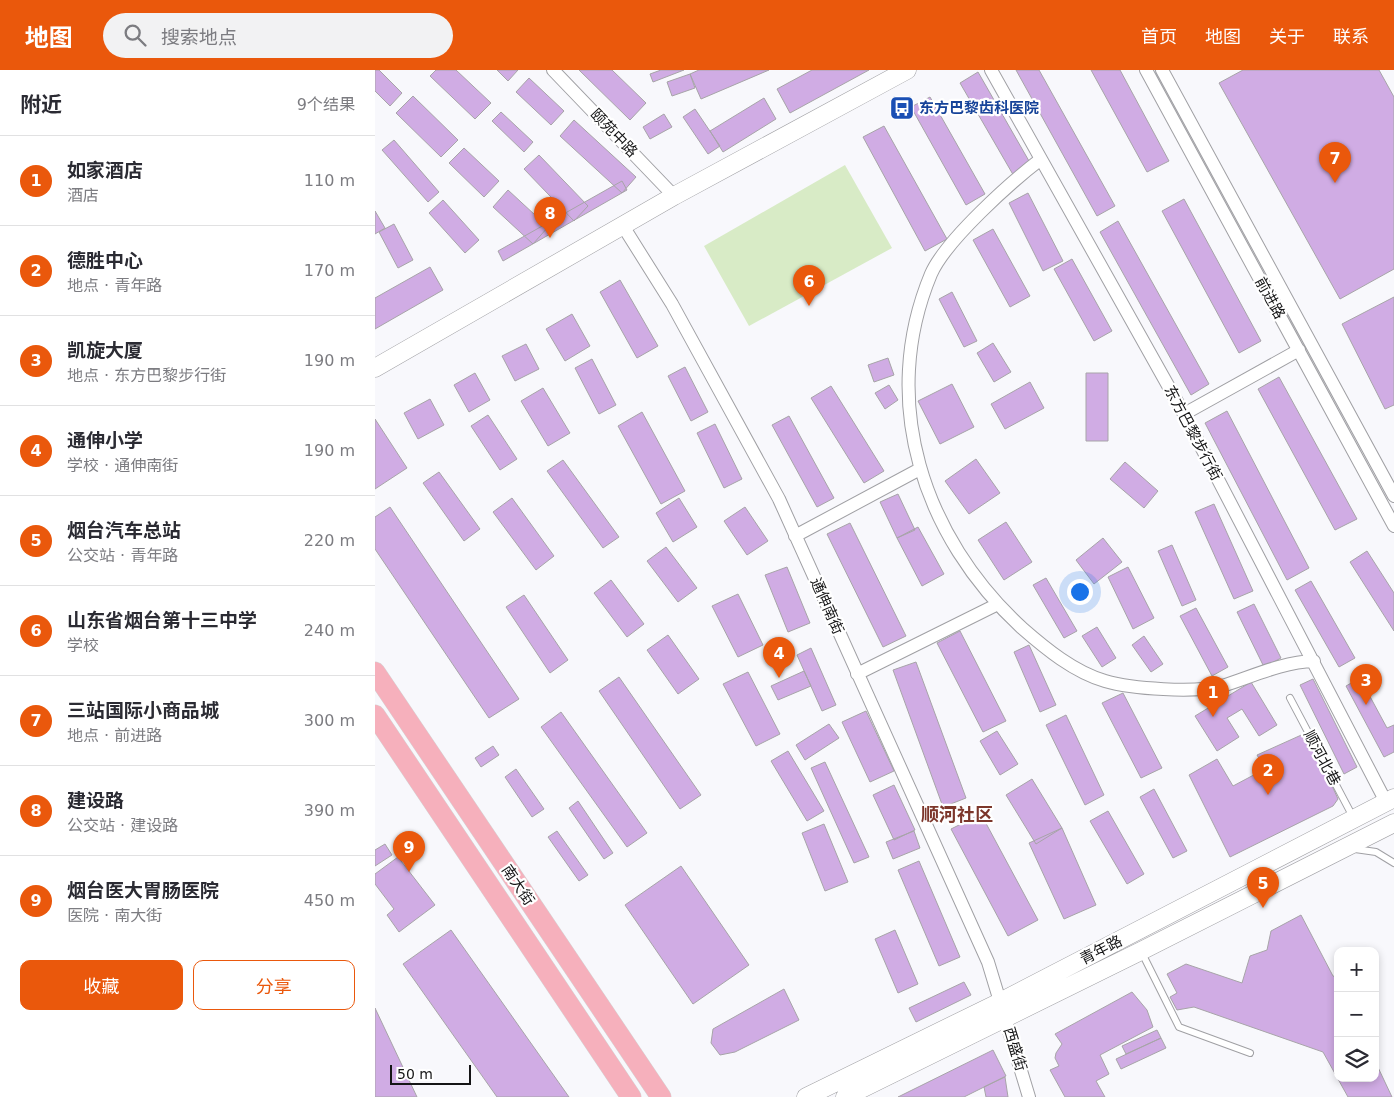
<!DOCTYPE html>
<html lang="zh">
<head>
<meta charset="utf-8">
<style>
  body { margin:0; font-family:"DejaVu Sans","Noto Sans SC",sans-serif; background:#f2f2f3; color:#2b2b33 }
  .controls { position:absolute; right:15px; bottom:15px; display:grid; overflow:hidden; border-radius:10px; box-shadow:0 2px 8px #0003 }
  .controls button { width:45px; height:45px; display:grid; place-items:center; padding:0; border:0; border-bottom:1px solid #e1e1e2; background:#fff; color:#2b2b33; font:25px sans-serif }
  .scale { position:absolute; left:15px; bottom:12px; width:81px; box-sizing:border-box; padding-left:5px; border:2px solid #151516; border-top:0; font-size:14px; line-height:18px; white-space:nowrap; color:#151516; -webkit-text-stroke:4px #fff; paint-order:stroke }
  .you { position:absolute; left:704px; top:521px; width:18px; height:18px; margin:-12px; border:4px solid #fff; border-radius:50%; background:#1a73e8; box-shadow:0 0 0 8px #1a73e833 }
  .badge { display:grid; place-items:center; width:32px; height:32px; border-radius:50%; background:#ea580c; color:#fff; font-size:16px; font-weight:700 }
  .pin { position:absolute; translate:-50% -41px; filter:drop-shadow(0 1px 2px #0008) }
  .pin::after { content:''; position:absolute; top:26px; width:18px; height:15px; background:inherit; clip-path:polygon(0 0,100% 0,50% 100%) }
  .list { margin:0; padding:0; list-style:none }
  h2 { display:flex; justify-content:space-between; align-items:center; height:65px; margin:0; padding:0 20px; font-size:21px }
  h2 small { font-size:16px; font-weight:400; color:#7c7c81 }
  .list li { display:grid; grid-template-columns:32px 1fr auto; gap:15px; align-items:center; box-sizing:border-box; height:90px; padding:0 20px; border-top:1px solid #e1e1e2 }
  .list b { display:block; font-size:19px; white-space:nowrap }
  .list p { margin:0; font-size:16px; white-space:nowrap; color:#7c7c81 }
  .list em { font-size:16px; font-style:normal; color:#7c7c81 }
  .actions { display:flex; gap:10px; padding:15px 20px }
  .actions a { flex:1; padding:11px 0; border:1px solid #ea580c; border-radius:10px; text-align:center; font-size:18px; color:#ea580c }
  .actions .main { background:#ea580c; color:#fff }
  .icon { flex:none; width:28px; height:28px; fill:none; stroke:currentColor; stroke-width:2; stroke-linecap:round; stroke-linejoin:round }
  .map { position:relative; flex:none; width:1019px; height:1027px; overflow:hidden }
  header { display:flex; align-items:center; gap:30px; box-sizing:border-box; height:70px; padding:0 25px; background:#ea580c; color:#fff }
  header strong { font-size:24px }
  nav { display:flex; gap:28px; margin-inline-start:auto; font-size:18px }
  .search { width:350px; height:45px; background:#f2f2f3; display:flex; align-items:center; gap:12px; box-sizing:border-box; padding:0 18px; border-radius:28px; color:#7c7c81; font-size:19px }
  main { display:flex }
  aside { flex:1; background:#fff }
  .map>svg:first-child { display:block }
  .green { fill:#d8ebc6 }
  .building { fill:#d0ace4; stroke:#a7a4a8 }
  .lines { fill:none; stroke-linecap:round; stroke-linejoin:round }
  .lane-casing { stroke:#a0a0a4; stroke-width:8 }
  .street-casing { stroke:#a0a0a4; stroke-width:14 }
  .secondary-casing { stroke:#a0a0a4; stroke-width:19 }
  .primary-casing { stroke:#d5d5d5; stroke-width:21 }
  .lane { stroke:#fff; stroke-width:6 }
  .street { stroke:#fff; stroke-width:12 }
  .secondary { stroke:#fff; stroke-width:18 }
  .primary { stroke:#f6b0bc; stroke-width:20 }
  .labels { text-anchor:middle; dominant-baseline:central; stroke-width:4.5; stroke-linejoin:round; paint-order:stroke }
  .transit-label { font-size:15px; font-weight:bold; fill:#164399; stroke:#fff; text-anchor:start }
  .street-label { font-size:15px; fill:#151516; stroke:#fff }
  .quarter-label { font-size:18px; font-weight:bold; fill:#7c362b; stroke:#fff }
</style>
</head>
<body>
<header>
<strong>地图</strong>
<div class="search"><svg class="icon" aria-label="search" viewBox="0 0 24 24"><circle cx="10" cy="10" r="6"/><path d="M15 15l6 6"/></svg>搜索地点</div>
<nav><a>首页</a><a>地图</a><a>关于</a><a>联系</a></nav>
</header>
<main>
<aside>
<h2>附近<small>9个结果</small></h2>
<ul class="list">
<li><span class="badge">1</span><div><b>如家酒店</b><p>酒店</p></div><em>110 m</em></li>
<li><span class="badge">2</span><div><b>德胜中心</b><p>地点 · 青年路</p></div><em>170 m</em></li>
<li><span class="badge">3</span><div><b>凯旋大厦</b><p>地点 · 东方巴黎步行街</p></div><em>190 m</em></li>
<li><span class="badge">4</span><div><b>通伸小学</b><p>学校 · 通伸南街</p></div><em>190 m</em></li>
<li><span class="badge">5</span><div><b>烟台汽车总站</b><p>公交站 · 青年路</p></div><em>220 m</em></li>
<li><span class="badge">6</span><div><b>山东省烟台第十三中学</b><p>学校</p></div><em>240 m</em></li>
<li><span class="badge">7</span><div><b>三站国际小商品城</b><p>地点 · 前进路</p></div><em>300 m</em></li>
<li><span class="badge">8</span><div><b>建设路</b><p>公交站 · 建设路</p></div><em>390 m</em></li>
<li><span class="badge">9</span><div><b>烟台医大胃肠医院</b><p>医院 · 南大街</p></div><em>450 m</em></li>
</ul>
<div class="actions"><a class="main">收藏</a><a>分享</a></div>
</aside>
<div class="map">
<svg width="1019" height="1027" viewBox="0 0 1019 1027">
  <rect width="100%" height="100%" fill="#f8f8fc"/>
  <path class="green" d="M470 95 517 178 374 256 329 176Z"/>
  <path class="building" d="M0 0H4L27 23 15 36 0 21Z
    M61 0H81L116 33 100 49 55 6Z
    M122 0H143L133 11Z
    M204 0H237L271 33 255 50Z
    M286 0H309L278 12 275 4Z
    M324 0H394L326 29 315 4Z
    M437 0H494L415 43 402 19Z
    M641 0H664L740 136 722 146Z
    M716 0H745L794 91 772 102Z
    M868 0H1004L1019 27V199L965 229 844 13Z
    M603 2 658 98 640 108 585 13Z
    M315 4 320 18 297 26 292 12Z
    M154 8 189 41 176 55 141 22Z
    M38 26 83 70 66 87 21 43Z
    M555 27 610 124 591 135 536 37Z
    M389 28 401 49 348 82 335 61Z
    M320 39 345 76 333 84 308 47Z
    M126 42 158 72 149 82 117 51Z
    M289 44 297 57 275 69 268 57Z
    M199 50 261 107 247 123 185 66Z
    M509 56 572 169 550 181 488 67Z
    M19 70 64 122 53 132 7 80Z
    M89 78 124 111 109 127 74 93Z
    M164 85 213 136 199 151 149 99Z
    M247 111 252 120 128 191 123 181Z
    M133 120 173 157 158 174 118 137Z
    M653 123 688 191 668 201 634 133Z
    M809 129 886 271 864 283 787 141Z
    M68 130 104 170 90 183 54 143Z
    M0 141 10 158 0 164Z
    M743 151 834 314 816 325 725 162Z
    M19 154 38 190 23 198 4 162Z
    M618 159 655 226 635 237 598 170Z
    M697 189 737 261 719 271 679 199Z
    M55 197 68 220 0 259V228Z
    M245 210 283 276 262 288 225 222Z
    M577 222 602 271 589 277 564 229Z
    M1019 227V335L1010 339 967 254Z
    M197 244 215 276 190 291 171 259Z
    M618 273 636 302 619 312 602 283Z
    M151 274 164 299 140 311 127 286Z
    M513 288 519 305 499 312 493 295Z
    M217 289 241 335 224 344 200 298Z
    M310 297 333 342 316 351 293 306Z
    M100 303 115 330 94 342 79 315Z
    M711 303H733V371H711Z
    M904 307 982 449 960 460 883 319Z
    M655 312 669 338 630 359 616 334Z
    M577 314 599 357 565 374 543 331Z
    M514 315 523 330 510 339 500 323Z
    M456 316 509 401 489 413 436 328Z
    M168 318 195 363 173 376 146 331Z
    M55 329 69 355 43 369 29 343Z
    M852 341 934 498 912 510 830 353Z
    M267 342 310 421 286 434 243 356Z
    M113 345 142 389 125 400 96 356Z
    M414 346 459 428 442 437 397 355Z
    M0 349 32 398 0 419Z
    M340 354 367 409 349 418 322 363Z
    M601 389 625 423 594 444 570 411Z
    M188 390 244 467 228 478 172 401Z
    M750 392 783 421 769 438 735 409Z
    M64 402 105 459 89 471 48 413Z
    M523 424 540 460 522 468 505 432Z
    M137 428 179 486 161 500 118 442Z
    M304 428 322 457 298 472 281 443Z
    M839 434 878 521 859 529 820 442Z
    M15 437 144 629 114 648 0 479V447Z
    M370 437 393 471 372 485 349 451Z
    M631 452 657 492 629 510 603 470Z
    M475 453 531 566 508 577 452 464Z
    M543 457 569 504 547 516 522 468Z
    M728 468 747 492 719 514 701 490Z
    M797 475 821 530 807 536 783 481Z
    M291 477 322 518 303 532 272 491Z
    M992 481 1019 523V561L975 492Z
    M412 497 435 553 413 562 390 505Z
    M753 497 779 548 758 559 733 507Z
    M671 508 702 561 689 568 658 515Z
    M236 510 269 554 252 567 219 523Z
    M936 511 980 588 964 597 920 520Z
    M363 524 388 575 363 587 337 536Z
    M149 525 193 590 175 603 131 537Z
    M879 534 906 588 889 597 862 542Z
    M821 538 853 597 837 606 805 546Z
    M722 557 741 588 727 597 707 566Z
    M585 561 631 651 608 662 562 573Z
    M293 565 324 609 303 624 272 580Z
    M769 566 788 594 776 602 757 575Z
    M654 575 681 635 665 642 639 582Z
    M436 578 461 635 447 641 422 585Z
    M541 592 591 728 568 737 518 600Z
    M429 601 436 616 403 630 396 616Z
    M373 602 405 664 381 676 348 614Z
    M244 607 326 725 305 739 224 621Z
    M985 608 1012 658 1019 655V682L1009 687 971 616Z
    M938 609 982 697 969 704 925 615Z
    M876 612 902 655 884 666 867 639 852 648 864 667 842 681 820 646Z
    M748 623 787 698 766 708 727 633Z
    M491 641 519 701 495 712 467 652Z
    M186 642 272 763 252 777 166 657Z
    M691 645 729 725 710 735 671 655Z
    M454 654 464 668 430 690 421 675Z
    M622 661 643 694 625 705 605 671Z
    M933 662 963 729 958 736 855 787 814 705 842 689 858 716 890 699 882 685Z
    M118 676 124 685 106 697 100 688Z
    M413 681 449 741 432 751 396 691Z
    M450 692 494 787 479 793 436 698Z
    M141 699 169 739 157 747 130 707Z
    M657 709 687 758 661 774 631 725Z
    M519 715 540 760 519 770 498 725Z
    M779 719 812 781 798 788 765 727Z
    M203 731 238 783 229 789 194 738Z
    M733 741 769 804 752 814 715 751Z
    M606 744 663 850 633 866 576 759Z
    M449 754 473 812 450 821 427 763Z
    M687 758 721 835 689 849 654 773Z
    M182 761 213 805 204 811 173 767Z
    M539 761 545 778 518 789 511 772Z
    M10 774 17 785 0 796V780Z
    M23 787 60 835 24 862 12 845 19 839 0 814V804Z
    M544 791 585 887 564 896 523 800Z
    M306 796 374 895 318 934 250 835Z
    M926 845 958 906 963 908V1008H1000V991L1017 1027H973L948 982 819 937 802 940 795 927 802 923 792 904 811 894 867 913 875 886 892 880 896 861Z
    M76 860 194 1027H122L28 894Z
    M520 860 543 914 523 923 500 869Z
    M589 912 596 925 541 952 534 938Z
    M409 919 424 950 360 982 345 985 336 973 338 959Z
    M757 922 772 940 778 957 725 985 734 1004 721 1011 730 1027H690L675 1000 684 996 680 988 681 983 687 974 680 964Z
    M0 938 42 1027H0Z
    M782 960 786 968 751 984 747 976Z
    M786 968 791 978 746 999 741 989Z
    M618 980 631 1006 589 1027H523Z
    M630 1007 633 1027H611L609 1017Z"/>
  <g class="lines">
    <defs>
      <path id="lane" d="M915 628 978 747
        M980 779 1001 782 1019 793
        M767 883 804 957 875 983"/>
      <path id="street" d="M178 0 299 126
        M616 0 809 344 1011 732
        M771 0 1019 456
        M787 0 1019 426
        M666 89C636 112 571 170 556 204 503 331 548 467 647 558 671 579 699 602 730 611 757 619 820 623 847 616 876 607 907 592 939 591
        M248 156 297 234 404 429 613 892 654 1027
        M809 344 924 280
        M420 466 545 399
        M482 604 623 534"/>
      <path id="secondary" d="M0 298 299 126 532 0
        M431 1027 625 932 1019 728
        M470 1027 766 881 1019 753"/>
      <path id="primary" d="M0 602 286 1027
        M0 645 256 1027"/>
    </defs>
    <use href="#lane" class="lane-casing"/>
    <use href="#street" class="street-casing"/>
    <use href="#secondary" class="secondary-casing"/>
    <use href="#primary" class="primary-casing"/>
    <use href="#lane" class="lane"/>
    <use href="#street" class="street"/>
    <use href="#secondary" class="secondary"/>
    <use href="#primary" class="primary"/>
  </g>
  <defs>
    <symbol id="bus-square" viewBox="-11 -11 22 22"><rect x="-9" y="-9" width="18" height="18" rx="4" fill="#1a4fb4" stroke="#fff"/><path d="M-5-6H5V4H4V6H2V4H-2V6H-4V4H-5ZM-3.5-4V0h7V-4ZM-3.5 1.2v1.5H-2V1.2ZM2 1.2v1.5H3.5V1.2Z" fill="#fff"/></symbol>
  </defs>
  <g fill-rule="evenodd">
    <use href="#bus-square" x="513" y="24" width="28" height="28"/>
  </g>
  <g class="labels">
    <g class="transit-label">
      <text x="544" y="38">东方巴黎齿科医院</text>
    </g>
    <g class="street-label">
      <text transform="translate(239 63) rotate(46)">颐苑中路</text>
      <text transform="translate(895 228) rotate(61)">前进路</text>
      <text transform="translate(818 363) rotate(62)">东方巴黎步行街</text>
      <text transform="translate(452 536) rotate(66)">通伸南街</text>
      <text transform="translate(947 688) rotate(62)">顺河北巷</text>
      <text transform="translate(143 815) rotate(56)">南大街</text>
      <text transform="translate(726 880) rotate(-27)">青年路</text>
      <text transform="translate(640 979) rotate(73)">西盛街</text>
    </g>
    <g class="quarter-label">
      <text x="582" y="744">顺河社区</text>
    </g>
  </g>
</svg>
<div class="controls">
<button>+</button>
<button>−</button>
<button><svg class="icon" aria-label="layers" viewBox="0 0 24 24"><path d="M12 4l9 5-9 5-9-5zM3 14l9 5 9-5"/></svg></button>
</div>
<div class="scale">50 m</div>
<div class="you"></div>
<div class="pin badge" style="left:838px;top:647px">1</div>
<div class="pin badge" style="left:893px;top:725px">2</div>
<div class="pin badge" style="left:991px;top:635px">3</div>
<div class="pin badge" style="left:404px;top:608px">4</div>
<div class="pin badge" style="left:888px;top:838px">5</div>
<div class="pin badge" style="left:434px;top:236px">6</div>
<div class="pin badge" style="left:960px;top:113px">7</div>
<div class="pin badge" style="left:175px;top:168px">8</div>
<div class="pin badge" style="left:34px;top:802px">9</div>
</div>
</main>
</body>
</html>
